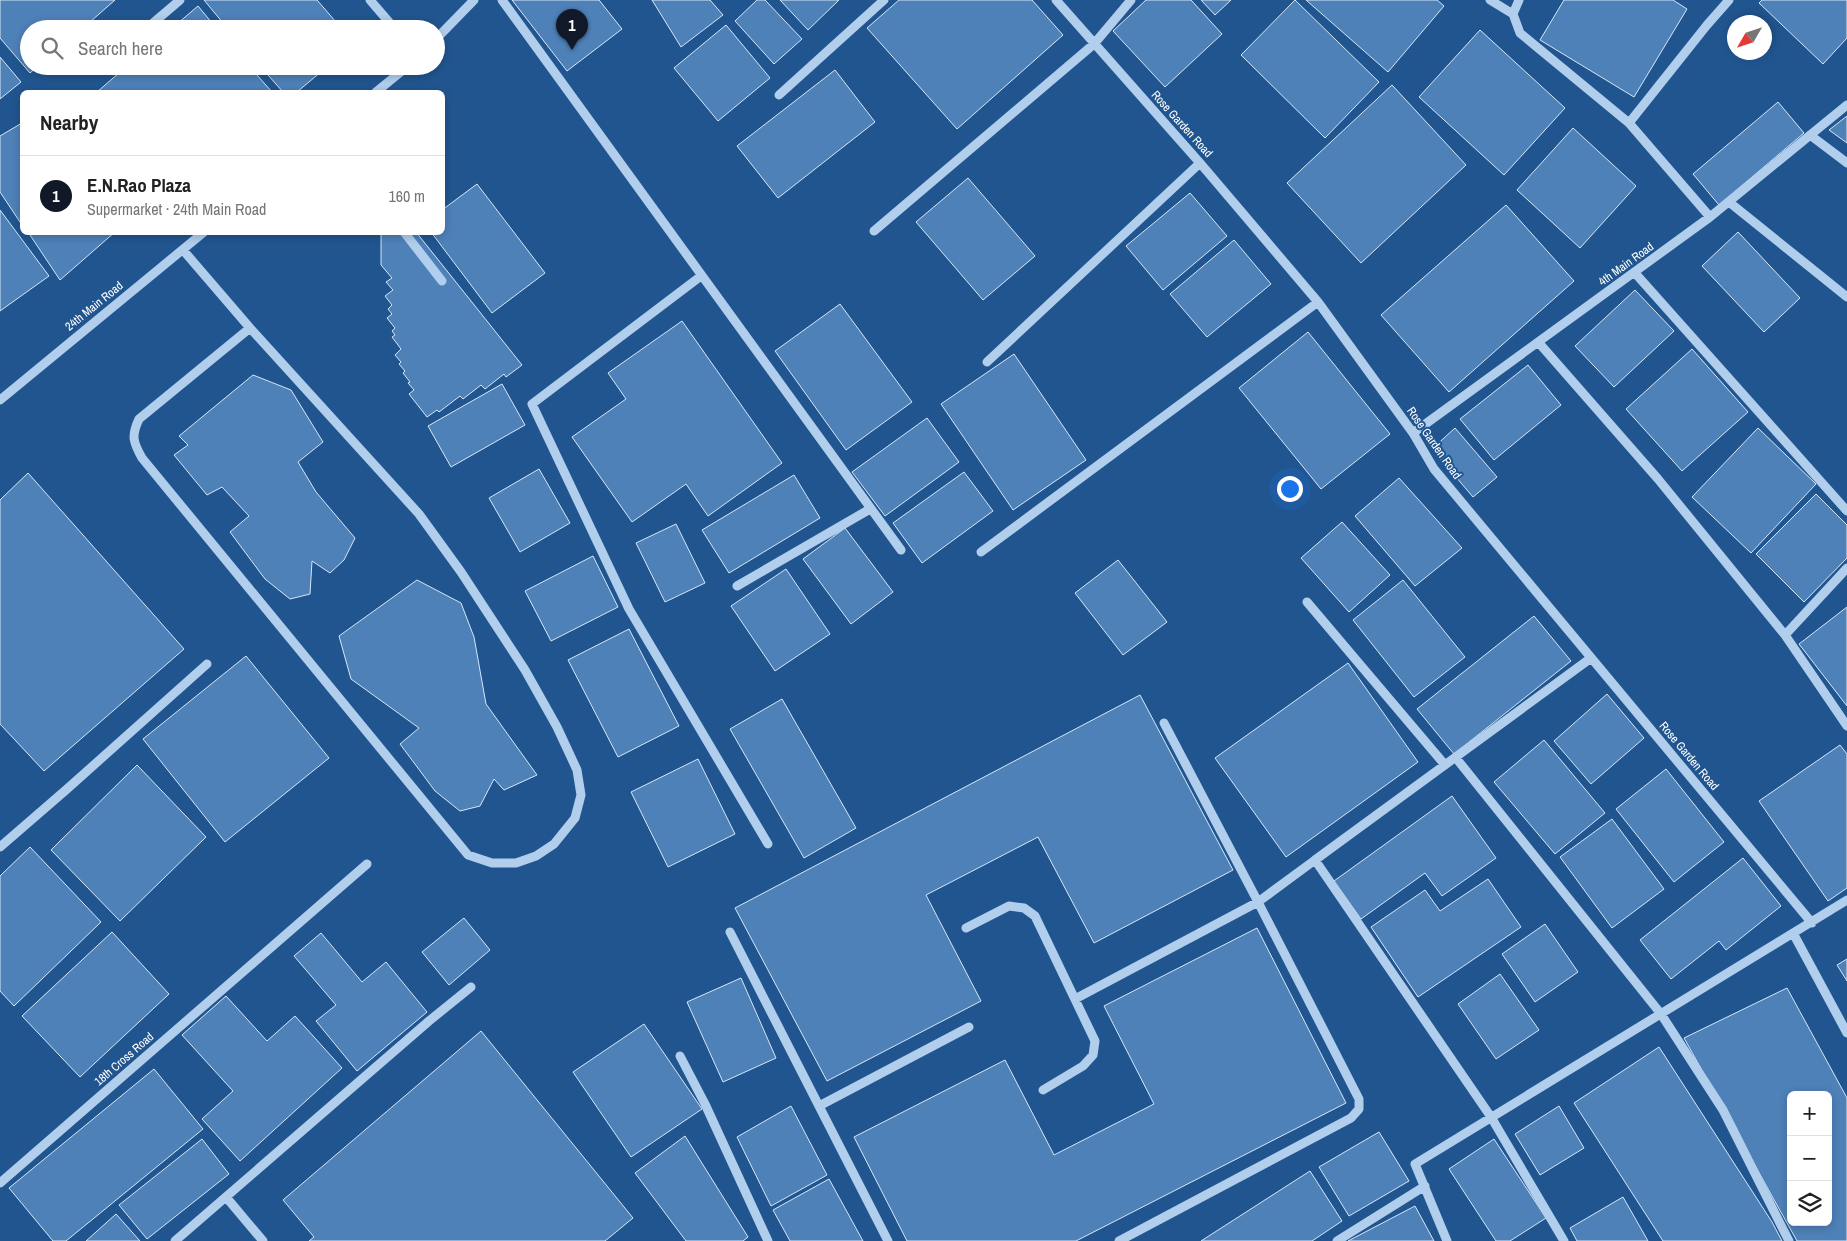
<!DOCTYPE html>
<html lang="en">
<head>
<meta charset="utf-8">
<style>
  body { margin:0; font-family:"Archivo Narrow",sans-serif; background:#f2f2f2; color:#222 }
  .controls { position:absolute; right:15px; bottom:15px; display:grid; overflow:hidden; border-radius:8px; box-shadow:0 2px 8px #0003 }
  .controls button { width:45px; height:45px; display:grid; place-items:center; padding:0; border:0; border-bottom:1px solid #e0e0e0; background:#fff; color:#222; font:25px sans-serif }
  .compass { position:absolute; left:1727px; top:15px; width:45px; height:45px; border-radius:50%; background:#fff; box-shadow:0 2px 8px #0003; rotate:231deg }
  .you { position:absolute; left:1289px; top:488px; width:18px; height:18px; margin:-12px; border:4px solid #fff; border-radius:50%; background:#1a73e8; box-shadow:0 0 0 8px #1a73e833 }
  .badge { display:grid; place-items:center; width:32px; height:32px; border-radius:50%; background:#111827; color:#fff; font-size:16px; font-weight:700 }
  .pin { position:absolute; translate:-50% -41px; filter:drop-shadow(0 1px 2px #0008) }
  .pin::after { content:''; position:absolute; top:26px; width:18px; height:15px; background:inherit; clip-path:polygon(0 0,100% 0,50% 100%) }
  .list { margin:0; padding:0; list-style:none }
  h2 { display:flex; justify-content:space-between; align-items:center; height:65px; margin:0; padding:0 20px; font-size:21px }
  h2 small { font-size:16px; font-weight:400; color:#767676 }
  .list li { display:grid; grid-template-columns:32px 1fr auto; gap:15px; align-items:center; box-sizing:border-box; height:80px; padding:0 20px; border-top:1px solid #e0e0e0 }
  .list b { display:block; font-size:19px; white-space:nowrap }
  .list p { margin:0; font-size:16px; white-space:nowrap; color:#767676 }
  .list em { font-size:16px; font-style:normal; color:#767676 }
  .icon { flex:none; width:28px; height:28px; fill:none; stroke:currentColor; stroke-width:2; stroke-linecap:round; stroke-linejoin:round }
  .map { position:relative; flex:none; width:1847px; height:1241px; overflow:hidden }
  .search { position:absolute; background:#fff; box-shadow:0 2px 8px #0003; left:20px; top:20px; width:425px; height:55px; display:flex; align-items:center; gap:12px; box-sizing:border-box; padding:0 18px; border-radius:28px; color:#767676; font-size:19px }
  .panel { position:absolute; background:#fff; box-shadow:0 2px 8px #0003; left:20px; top:90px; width:425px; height:145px; border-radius:8px }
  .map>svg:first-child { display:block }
  .building { fill:#4e81b8; stroke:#d6e7f9; fill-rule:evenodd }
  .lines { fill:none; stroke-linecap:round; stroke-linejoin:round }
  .minor { stroke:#b1ceec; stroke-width:9 }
  .labels { text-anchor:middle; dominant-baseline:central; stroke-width:4; stroke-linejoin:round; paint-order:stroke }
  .street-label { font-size:12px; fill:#fff; stroke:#21558f }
</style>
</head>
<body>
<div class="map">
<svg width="1847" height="1241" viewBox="0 0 1847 1241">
  <rect width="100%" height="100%" fill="#21558f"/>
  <path class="building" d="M0 0H115L82 29H29V66H38L30 73 0 38Z
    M204 0H317L342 29H228Z
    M512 0H599L622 29 567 71Z
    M652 0H710L723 15 681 47Z
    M757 0H765L802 39 774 64 735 21Z
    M780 0H839L808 30Z
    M899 0H1032L1063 35 957 129 867 28Z
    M1146 0H1191L1222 34 1165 87 1113 31Z
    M1201 0H1231L1215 15Z
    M1295 0 1379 82 1325 138 1241 55Z
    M1306 0H1437L1444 6 1388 72Z
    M1564 0H1673L1687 9 1634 97 1540 40Z
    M1762 0H1847V38L1823 64 1759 3Z
    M198 6 217 29H171Z
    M726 25 770 78 718 121 674 68Z
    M1480 30 1565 108 1504 175 1419 97Z
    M0 57 21 82 0 99Z
    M127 66H249L272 92H97Z
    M260 66H328L297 92H283Z
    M835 70 875 122 778 198 737 146Z
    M1392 85 1466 165 1361 263 1287 183Z
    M1778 102 1804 133 1719 205 1693 174Z
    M1847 116V143L1829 130Z
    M22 123V225L0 192V136Z
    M1573 128 1636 186 1580 248 1517 190Z
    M968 178 1035 256 983 300 916 222Z
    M477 184 545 273 492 313 431 232H442V210Z
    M1190 193 1227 236 1163 290 1126 246Z
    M1506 205 1574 281 1449 392 1381 315Z
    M0 210 49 276 0 311Z
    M28 232H115L60 280Z
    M381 232H416L522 365 506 377 504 374 485 389 481 385 463 399 460 396 439 412 437 410 427 417 409 394 414 390 408 383 410 382 403 373 405 371 399 364 401 362 395 355 401 349 392 337 395 335 392 331 395 328 387 318 392 314 388 309 392 305 385 296 393 290 386 282 392 278 381 265Z
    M1738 232 1800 298 1764 332 1702 266Z
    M1234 240 1271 284 1207 337 1170 294Z
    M1635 290 1674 331 1614 387 1575 346Z
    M840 304 912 402 846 450 775 351Z
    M682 321 782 463 708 516 686 484 632 522 572 437 626 399 608 373Z
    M1308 332 1390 434 1321 489 1239 388Z
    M1692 349 1748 412 1682 471 1626 409Z
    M1014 354 1086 460 1013 510 941 404Z
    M1528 365 1561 405 1494 460 1460 419Z
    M253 375 291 390 323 442 298 462 316 492 355 538 344 560 330 573 312 561 310 594 290 599 265 579 230 532 249 516 222 487 207 495 174 455 188 445 179 436Z
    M502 384 525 425 451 467 428 426Z
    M927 418 959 462 885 516 852 472Z
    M1455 428 1497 477 1473 497 1432 449Z
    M1758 428 1816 484 1751 553 1692 497Z
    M539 469 570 523 520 552 489 498Z
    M964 472 993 511 922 563 893 523Z
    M28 473 184 649 44 771 0 724V500Z
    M794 475 820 518 729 573 702 530Z
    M1399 478 1462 548 1415 586 1355 516Z
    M1816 494 1847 525V558L1804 602 1756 554Z
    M1342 522 1390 575 1349 612 1301 558Z
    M676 524 705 583 665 602 636 543Z
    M845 528 893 592 851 624 803 559Z
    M593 556 618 607 551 641 525 591Z
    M1118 560 1167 622 1123 655 1075 593Z
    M786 569 830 634 775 671 731 606Z
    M417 580 461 603 474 637 486 704 537 775 504 790 494 779 480 806 460 811 435 791 400 744 419 728 351 679 339 636Z
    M1403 580 1465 657 1414 697 1353 620Z
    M1847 607V706L1799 644Z
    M1534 616 1571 661 1454 754 1417 709Z
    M629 629 679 726 618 757 568 660Z
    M246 656 329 758 225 842 143 739Z
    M1348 663 1418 762 1286 857 1215 758Z
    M1607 694 1644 738 1591 784 1554 741Z
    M1140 695 1233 870 1094 943 1038 837 926 895 981 1001 827 1081 735 908Z
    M782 699 856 828 804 858 730 729Z
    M1544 740 1605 813 1555 854 1494 782Z
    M1840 745 1847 754V888L1828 901 1759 801Z
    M698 759 735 834 668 867 631 792Z
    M137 765 206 837 120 921 51 850Z
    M1666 769 1724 842 1674 882 1616 809Z
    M1452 796 1496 858 1442 896 1425 873 1361 919 1334 881Z
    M1612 819 1664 889 1612 928 1560 857Z
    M30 847 101 922 14 1006 0 991V876Z
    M1743 858 1781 906 1726 950 1719 941 1671 979 1640 940Z
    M1488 879 1521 927 1418 997 1371 927 1425 890 1440 911Z
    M464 918 490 950 449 985 422 952Z
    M1545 924 1578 972 1535 1002 1502 954Z
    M1257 928 1346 1103 1076 1241H907L854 1137 1005 1060 1054 1155 1154 1104 1104 1006Z
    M112 932 169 994 80 1077 22 1016Z
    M321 933 362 982 386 962 427 1012 357 1071 316 1021 336 1005 294 956Z
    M1847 959V981L1837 965Z
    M1500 974 1539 1030 1496 1059 1458 1004Z
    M741 978 776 1058 723 1082 687 1002Z
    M1787 988 1847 1098V1241H1797L1684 1038ZM1791 1095H1828V1222H1791Z
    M226 996 267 1041 295 1016 342 1068 240 1161 202 1119 233 1091 182 1035Z
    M644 1024 702 1109 631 1157 573 1072Z
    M481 1031 633 1218 605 1241H309L314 1237 283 1200Z
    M1659 1047 1772 1222 1782 1241H1663L1574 1103Z
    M154 1069 203 1129 66 1241H53L9 1188Z
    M791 1106 827 1175 771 1206 737 1137Z
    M1559 1106 1584 1148 1540 1175 1515 1134Z
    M1379 1132 1409 1181 1349 1216 1319 1167Z
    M685 1136 748 1237 743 1241H686L635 1173Z
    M202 1139 229 1174 147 1239 119 1205Z
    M1494 1139 1546 1218 1510 1241H1496L1449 1169Z
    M1310 1171 1342 1221 1312 1241H1201Z
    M829 1179 863 1241H790L773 1210Z
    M1623 1197 1648 1241H1577L1570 1228Z
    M1415 1206 1434 1241H1348Z
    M116 1214 140 1241H86Z"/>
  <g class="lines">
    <path class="minor" d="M370 0 395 29
      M502 0 901 550
      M1056 0 1200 163 1318 302 1413 433 1434 469 1812 923
      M1490 0 1513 14
      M1519 0 1513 14 1520 33 1629 123 1710 217
      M146 29 180 0
      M436 39 474 0
      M376 92 408 66
      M779 95 884 0
      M1629 123 1707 25 1729 0
      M1810 135 1847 163
      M1729 202 1847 297
      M874 231 1094 44 1131 0
      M404 232 442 281
      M183 250 250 328 419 514 461 572 525 670 557 727 577 770 581 795 575 818 554 844 536 856 516 863H492L468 855 142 458C133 442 131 436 139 419L250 328
      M1635 273 1847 511
      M701 276 532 404 629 609 768 844
      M1539 343 1658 479 1785 635 1847 726
      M987 362 1200 163
      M0 400 204 232
      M1413 433 1710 217 1847 105
      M981 552 1318 302
      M737 586 870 509
      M1307 602 1445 765
      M1785 635 1847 568
      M1456 758 1661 1014 1723 1110 1789 1241
      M0 847 67 789 207 664
      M966 928 1009 906 1024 908 1035 916 1095 1041 1093 1055 1083 1066 1043 1090
      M730 932 888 1241
      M1793 933 1847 1033
      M1075 999 1258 902 1315 860
      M680 1056 705 1104 768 1241
      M819 1106 969 1027
      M0 1183 367 864
      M226 1197 263 1241
      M175 1241 429 1021 471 987
      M1119 1241 1351 1118 1359 1109V1099L1258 902 1164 723
      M1337 1241 1425 1186
      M1447 1241 1415 1164 1847 900
      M1564 1241 1491 1117 1315 860 1591 658"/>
  </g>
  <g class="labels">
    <g class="street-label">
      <text transform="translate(1182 124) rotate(48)">Rose Garden Road</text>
      <text transform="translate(1626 264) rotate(-36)">4th Main Road</text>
      <text transform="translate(94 306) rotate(-39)">24th Main Road</text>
      <text transform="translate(1434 443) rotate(55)">Rose Garden Road</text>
      <text transform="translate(1689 756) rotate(50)">Rose Garden Road</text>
      <text transform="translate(124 1059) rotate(-41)">18th Cross Road</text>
    </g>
  </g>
</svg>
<div class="controls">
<button>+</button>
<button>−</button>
<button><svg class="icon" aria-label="layers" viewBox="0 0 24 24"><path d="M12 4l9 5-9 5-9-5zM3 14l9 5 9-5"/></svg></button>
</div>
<svg class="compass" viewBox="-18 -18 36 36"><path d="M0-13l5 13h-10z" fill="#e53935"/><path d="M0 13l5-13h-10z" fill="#767676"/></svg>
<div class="you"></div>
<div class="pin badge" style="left:572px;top:50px">1</div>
<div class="search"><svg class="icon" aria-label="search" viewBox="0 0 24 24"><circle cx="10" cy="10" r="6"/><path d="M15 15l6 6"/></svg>Search here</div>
<section class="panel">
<h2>Nearby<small></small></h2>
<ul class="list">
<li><span class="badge">1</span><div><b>E.N.Rao Plaza</b><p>Supermarket · 24th Main Road</p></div><em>160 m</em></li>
</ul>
</section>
</div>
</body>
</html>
